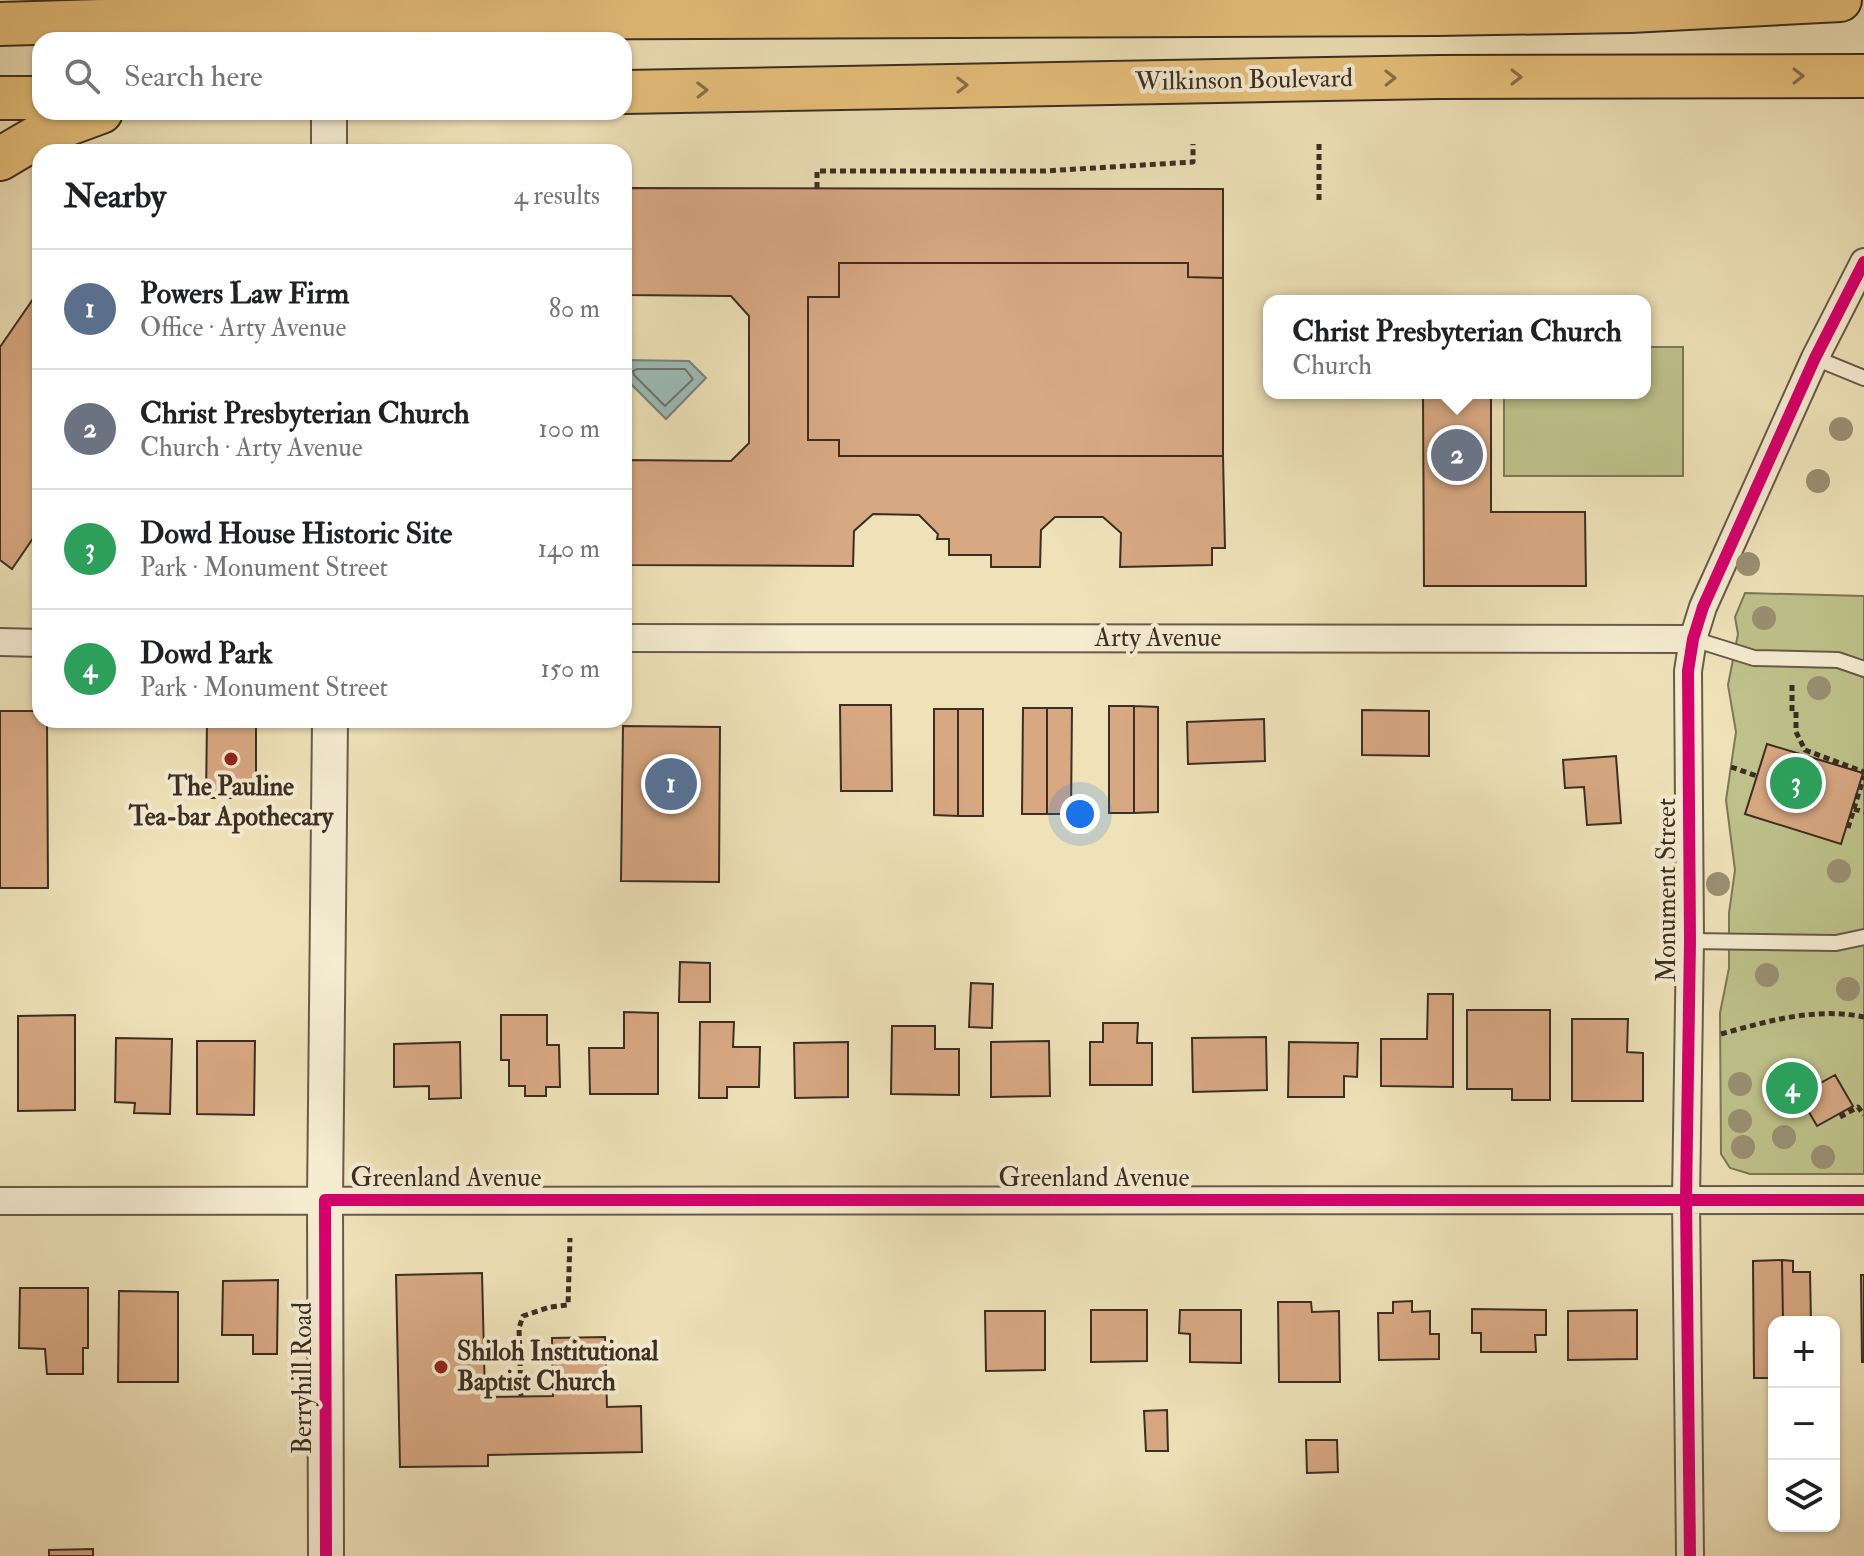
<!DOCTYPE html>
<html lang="en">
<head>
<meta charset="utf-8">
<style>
  body { margin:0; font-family:"IM FELL Double Pica",serif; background:#f6f6f6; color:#202124 }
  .controls { position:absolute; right:24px; bottom:24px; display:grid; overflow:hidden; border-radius:16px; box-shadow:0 2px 6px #0004 }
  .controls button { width:72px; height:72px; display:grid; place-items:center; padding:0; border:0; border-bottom:2px solid #e0e0e0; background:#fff; color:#202124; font:40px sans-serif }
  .you { position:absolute; left:1080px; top:814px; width:28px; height:28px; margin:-20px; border:6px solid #fff; border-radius:50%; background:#1a73e8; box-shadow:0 0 0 12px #1a73e833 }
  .badge { display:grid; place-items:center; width:52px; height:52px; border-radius:50%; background:#8f2418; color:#fff; font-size:26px; font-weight:700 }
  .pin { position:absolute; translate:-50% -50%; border:4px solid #fff; box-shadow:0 2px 8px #0006 }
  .popup { position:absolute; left:1263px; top:295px; width:388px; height:104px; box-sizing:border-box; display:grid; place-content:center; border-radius:16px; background:#fff; filter:drop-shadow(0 2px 6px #0005); font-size:26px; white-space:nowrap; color:#757577 }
  .popup b { font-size:30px; color:#202124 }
  .popup::after { content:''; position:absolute; left:50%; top:100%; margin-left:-16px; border:16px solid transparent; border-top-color:#fff }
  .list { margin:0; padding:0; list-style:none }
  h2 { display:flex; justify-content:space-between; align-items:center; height:104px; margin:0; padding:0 32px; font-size:34px }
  h2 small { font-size:26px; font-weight:400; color:#757577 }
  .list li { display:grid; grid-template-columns:52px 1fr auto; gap:24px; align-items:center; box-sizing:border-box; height:120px; padding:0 32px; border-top:2px solid #e0e0e0 }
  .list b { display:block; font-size:30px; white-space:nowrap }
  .list p { margin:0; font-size:26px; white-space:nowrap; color:#757577 }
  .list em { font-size:26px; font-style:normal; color:#757577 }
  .icon { flex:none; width:44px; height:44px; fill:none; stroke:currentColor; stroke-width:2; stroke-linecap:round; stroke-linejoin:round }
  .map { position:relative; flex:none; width:1864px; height:1556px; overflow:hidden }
  .search { position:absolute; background:#fff; box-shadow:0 2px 6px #0004; left:32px; top:32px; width:600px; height:88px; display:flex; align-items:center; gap:20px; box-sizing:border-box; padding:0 28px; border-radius:24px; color:#757577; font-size:30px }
  .panel { position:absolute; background:#fff; box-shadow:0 2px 6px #0004; left:32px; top:144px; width:600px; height:584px; border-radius:24px }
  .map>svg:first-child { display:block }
  .green { fill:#bfc28b; stroke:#7d7858; stroke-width:2 }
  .water { fill:#9dbcb9; stroke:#76837d; stroke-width:2 }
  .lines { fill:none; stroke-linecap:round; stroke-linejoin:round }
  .shore { stroke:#6c756e; stroke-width:2 }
  .building { fill:#d8a883; stroke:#3b2e24; stroke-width:2 }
  .service-casing { stroke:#685b49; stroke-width:18 }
  .minor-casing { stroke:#685b49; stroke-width:30 }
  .tertiary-casing { stroke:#685b49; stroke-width:38 }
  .primary-casing { stroke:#3b2e24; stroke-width:46 }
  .path { stroke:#3b2e24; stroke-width:5; stroke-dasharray:6 4; stroke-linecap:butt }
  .service { stroke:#f5ecd2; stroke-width:14 }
  .minor { stroke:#f5ecd2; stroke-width:26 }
  .tertiary { stroke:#f5ecd2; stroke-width:34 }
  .primary { stroke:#e8c17c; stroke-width:42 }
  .cycleway-casing { stroke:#f5ecd2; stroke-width:17 }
  .cycleway { stroke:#d6006c; stroke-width:12 }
  .tree { fill:#9a9073 }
  .oneway { stroke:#89704c }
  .poi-dot { fill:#8f2418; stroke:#f5ecd2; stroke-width:3 }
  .labels { text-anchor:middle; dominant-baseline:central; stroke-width:8; stroke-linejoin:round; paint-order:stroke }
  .street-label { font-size:26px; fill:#3b2e24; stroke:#f5ecd2 }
  .poi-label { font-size:26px; font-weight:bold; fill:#3b2e24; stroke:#f5ecd2 }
</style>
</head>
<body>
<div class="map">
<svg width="1864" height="1556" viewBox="0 0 1864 1556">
  <rect width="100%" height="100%" fill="#efe2b9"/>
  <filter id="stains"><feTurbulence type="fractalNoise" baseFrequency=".0025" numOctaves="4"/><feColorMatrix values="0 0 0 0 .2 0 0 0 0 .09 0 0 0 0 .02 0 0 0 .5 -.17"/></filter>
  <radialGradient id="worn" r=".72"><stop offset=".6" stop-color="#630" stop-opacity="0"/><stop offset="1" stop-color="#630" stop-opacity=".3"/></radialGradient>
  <path class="green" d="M1645 347H1683V476H1504V393H1645Z
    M1745 593 1864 596V1174H1750L1730 1168 1721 1154 1720 1013 1729 968V913L1735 870 1726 800 1736 732 1728 685 1738 634 1735 617Z"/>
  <path class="water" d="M624 360 689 361 706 378 666 419 624 377Z"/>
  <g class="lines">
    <path class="shore" d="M637 369H685L693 379 665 406 634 375 633 371Z"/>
  </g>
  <path class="building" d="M624 188 1223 189V278L1188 277V263H839V297H808V440H839V456H1223L1225 548H1212V565L1120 567 1121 533 1103 517H1055L1041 530 1040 567H991V555H949V539H937L938 534 919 515 873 514 854 531 853 566 624 565V460L731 461 749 443V316L731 296 624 295Z
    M839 263H1188V277L1223 278V456H839V440H808V297H839Z
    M40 289V528L12 569 0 560V347Z
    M1423 397H1491V512H1585L1586 586H1424Z
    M840 705H891L892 791H841Z
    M1109 706H1134V813H1109Z
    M1134 706 1158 707V812L1134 813Z
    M1023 708H1047V814H1022Z
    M1047 708H1072L1071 814H1047Z
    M934 709H958V816L934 815Z
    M958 709H983V816H958Z
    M1362 710 1429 711V756L1362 755Z
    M0 711H40V720H47L48 888H0Z
    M1264 719 1265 761 1188 764 1187 722Z
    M207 720H256V798H206Z
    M623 726 720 727 719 882 621 881Z
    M1767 744 1863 773 1841 844 1745 814Z
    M1616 756 1621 823 1587 825 1584 787 1565 788 1563 760Z
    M680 962 710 963V1002H679Z
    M971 983 993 984 992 1028 969 1027Z
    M1428 994H1453V1087L1381 1086V1039H1427Z
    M1467 1010H1550V1100H1512V1089H1467Z
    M624 1012 658 1013V1094H590L589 1048H624Z
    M75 1015V1110L18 1111V1016Z
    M501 1015H547V1045H559L560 1087H546V1096H525V1086H509V1060H501Z
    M1572 1019H1628L1627 1052 1643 1053V1101H1572Z
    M700 1022H734L733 1047H760L759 1087H727V1098H699Z
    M1103 1023H1138L1137 1043H1152V1085H1090V1042H1103Z
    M892 1026H935V1049H959V1095L891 1094Z
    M1266 1037 1267 1090 1193 1092 1192 1038Z
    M116 1038 172 1039 170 1114 134 1113 135 1103 115 1102Z
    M197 1041H255L254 1115 197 1114Z
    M1049 1041 1050 1096 991 1097V1042Z
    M460 1042 461 1098 429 1099V1086L394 1087V1044Z
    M848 1042V1097L795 1098 794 1043Z
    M1289 1042 1358 1043 1357 1077 1344 1076V1097H1288Z
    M1835 1075 1853 1106 1817 1126 1799 1095Z
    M1782 1260 1793 1261V1272H1810L1811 1322H1783Z
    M1782 1260 1783 1322H1774L1773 1325 1774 1378H1754L1753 1261Z
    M482 1273 485 1397 553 1396 552 1338 605 1337 607 1407 641 1406 642 1452 488 1455V1466L400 1467 396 1275Z
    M1861 1275H1864V1362H1862Z
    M278 1280 277 1354H253V1335H222L223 1281Z
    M20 1288H88V1348H83V1374H47L45 1349 19 1348Z
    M119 1291 178 1292V1382H118Z
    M1412 1301V1312L1430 1311V1334H1439V1359L1379 1360 1378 1313H1393V1302Z
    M1278 1302H1311L1312 1312 1339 1311 1340 1382H1279Z
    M1472 1309 1546 1310V1335H1535L1536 1352H1481V1333H1472Z
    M1091 1310H1147V1361L1091 1362Z
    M1180 1310H1241V1363L1190 1362V1334L1179 1333Z
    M1637 1310V1359L1568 1360V1311Z
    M985 1311H1045V1370L986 1371Z
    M1167 1410 1168 1451H1146L1144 1411Z
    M1306 1440H1337L1338 1472 1307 1473Z
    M93 1549V1556H49V1550Z"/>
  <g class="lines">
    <defs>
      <path id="service" d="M1815 358 1864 378
        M1693 639 1754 658 1838 660 1864 669
        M1690 941 1836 943 1864 937"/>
      <path id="minor" d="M624 638 1693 639
        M0 642 40 643
        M0 1201 1864 1200
        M1690 1556 1686 1199 1690 941 1688 671 1693 639 1703 607 1815 358 1864 262"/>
      <path id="tertiary" d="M329 112V152
        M326 1556 325 1200 330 720"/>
      <path id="primary" d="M0 24 169 19 1436 14 1630 11 1840 0
        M624 92 1438 77 1864 76
        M0 98H40
        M0 159 44 133 101 112"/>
    </defs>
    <use href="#service" class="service-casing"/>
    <use href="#minor" class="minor-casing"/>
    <use href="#tertiary" class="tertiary-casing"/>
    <use href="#primary" class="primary-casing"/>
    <path class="path" d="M1319 144V201
      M817 188V171H1045L1193 162V144
      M1792 711V684
      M1796 712V732L1805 750 1864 772
      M1731 767 1757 776
      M1854 809 1864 812
      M1848 828 1864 776
      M1721 1034C1768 1021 1815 1007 1864 1017
      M1840 1117 1858 1107 1864 1115
      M521 1396 519 1328 523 1316 550 1307 568 1305 570 1238"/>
    <use href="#service" class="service"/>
    <use href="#minor" class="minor"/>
    <use href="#tertiary" class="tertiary"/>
    <use href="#primary" class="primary"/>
    <defs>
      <path id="cycleway" d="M326 1556 325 1200H1864
        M1690 1556 1686 1199 1690 941 1688 671 1693 639 1703 607 1815 358 1864 262"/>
    </defs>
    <use href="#cycleway" class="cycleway-casing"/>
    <use href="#cycleway" class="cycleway"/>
  </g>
  <g class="tree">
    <circle cx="1841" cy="429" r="12"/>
    <circle cx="1818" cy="481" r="12"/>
    <circle cx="1748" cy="564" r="12"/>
    <circle cx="1764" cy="618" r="12"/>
    <circle cx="1819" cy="688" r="12"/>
    <circle cx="1839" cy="871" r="12"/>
    <circle cx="1718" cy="884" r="12"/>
    <circle cx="1767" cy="975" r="12"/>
    <circle cx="1848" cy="989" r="12"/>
    <circle cx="1740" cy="1084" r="12"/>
    <circle cx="1740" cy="1121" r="12"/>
    <circle cx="1784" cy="1137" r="12"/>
    <circle cx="1743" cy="1147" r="12"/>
    <circle cx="1823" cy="1157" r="12"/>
  </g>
  <defs><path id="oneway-chevron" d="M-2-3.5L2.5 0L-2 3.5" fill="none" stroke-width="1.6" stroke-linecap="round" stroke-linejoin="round" transform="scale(2)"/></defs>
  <g class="oneway">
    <use href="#oneway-chevron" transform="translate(1798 76)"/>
    <use href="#oneway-chevron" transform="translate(1516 77)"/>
    <use href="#oneway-chevron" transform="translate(1390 78) rotate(-1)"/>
    <use href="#oneway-chevron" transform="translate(962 85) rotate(-1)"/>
    <use href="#oneway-chevron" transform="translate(702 90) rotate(-1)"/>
  </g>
  <g class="poi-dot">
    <circle cx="231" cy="759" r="8"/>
    <circle cx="441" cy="1367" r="8"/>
  </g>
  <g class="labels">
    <g class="street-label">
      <text transform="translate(1244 80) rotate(-1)">Wilkinson Boulevard</text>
      <text x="1158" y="638">Arty Avenue</text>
      <text transform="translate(1667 890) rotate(-90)">Monument Street</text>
      <text x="446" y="1178">Greenland Avenue</text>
      <text x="1094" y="1178">Greenland Avenue</text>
      <text transform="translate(303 1378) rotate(-90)">Berryhill Road</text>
    </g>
    <g class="poi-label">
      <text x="231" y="787">The Pauline<tspan x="231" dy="30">Tea-bar Apothecary</tspan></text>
      <text x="457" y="1352" text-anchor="start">Shiloh Institutional<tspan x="457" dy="30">Baptist Church</tspan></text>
    </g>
  </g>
  <rect width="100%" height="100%" filter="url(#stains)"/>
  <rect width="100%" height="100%" fill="url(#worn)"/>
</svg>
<div class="controls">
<button>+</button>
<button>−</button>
<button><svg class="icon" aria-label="layers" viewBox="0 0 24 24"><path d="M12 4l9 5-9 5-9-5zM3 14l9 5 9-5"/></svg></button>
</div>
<div class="you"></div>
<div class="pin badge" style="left:671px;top:784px;background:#5c6f8a">1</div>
<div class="pin badge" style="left:1457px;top:455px;background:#6b7280">2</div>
<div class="popup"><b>Christ Presbyterian Church</b>Church</div>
<div class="pin badge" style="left:1796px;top:783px;background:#2e9e5b">3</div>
<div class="pin badge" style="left:1792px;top:1088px;background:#2e9e5b">4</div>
<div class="search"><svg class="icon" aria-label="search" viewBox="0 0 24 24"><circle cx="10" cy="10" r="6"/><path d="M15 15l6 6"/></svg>Search here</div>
<section class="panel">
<h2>Nearby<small>4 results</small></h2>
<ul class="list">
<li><span class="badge" style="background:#5c6f8a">1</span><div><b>Powers Law Firm</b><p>Office · Arty Avenue</p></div><em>80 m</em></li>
<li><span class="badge" style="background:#6b7280">2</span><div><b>Christ Presbyterian Church</b><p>Church · Arty Avenue</p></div><em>100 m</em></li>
<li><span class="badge" style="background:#2e9e5b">3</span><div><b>Dowd House Historic Site</b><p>Park · Monument Street</p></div><em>140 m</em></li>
<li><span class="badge" style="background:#2e9e5b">4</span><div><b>Dowd Park</b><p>Park · Monument Street</p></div><em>150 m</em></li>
</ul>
</section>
</div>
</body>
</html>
